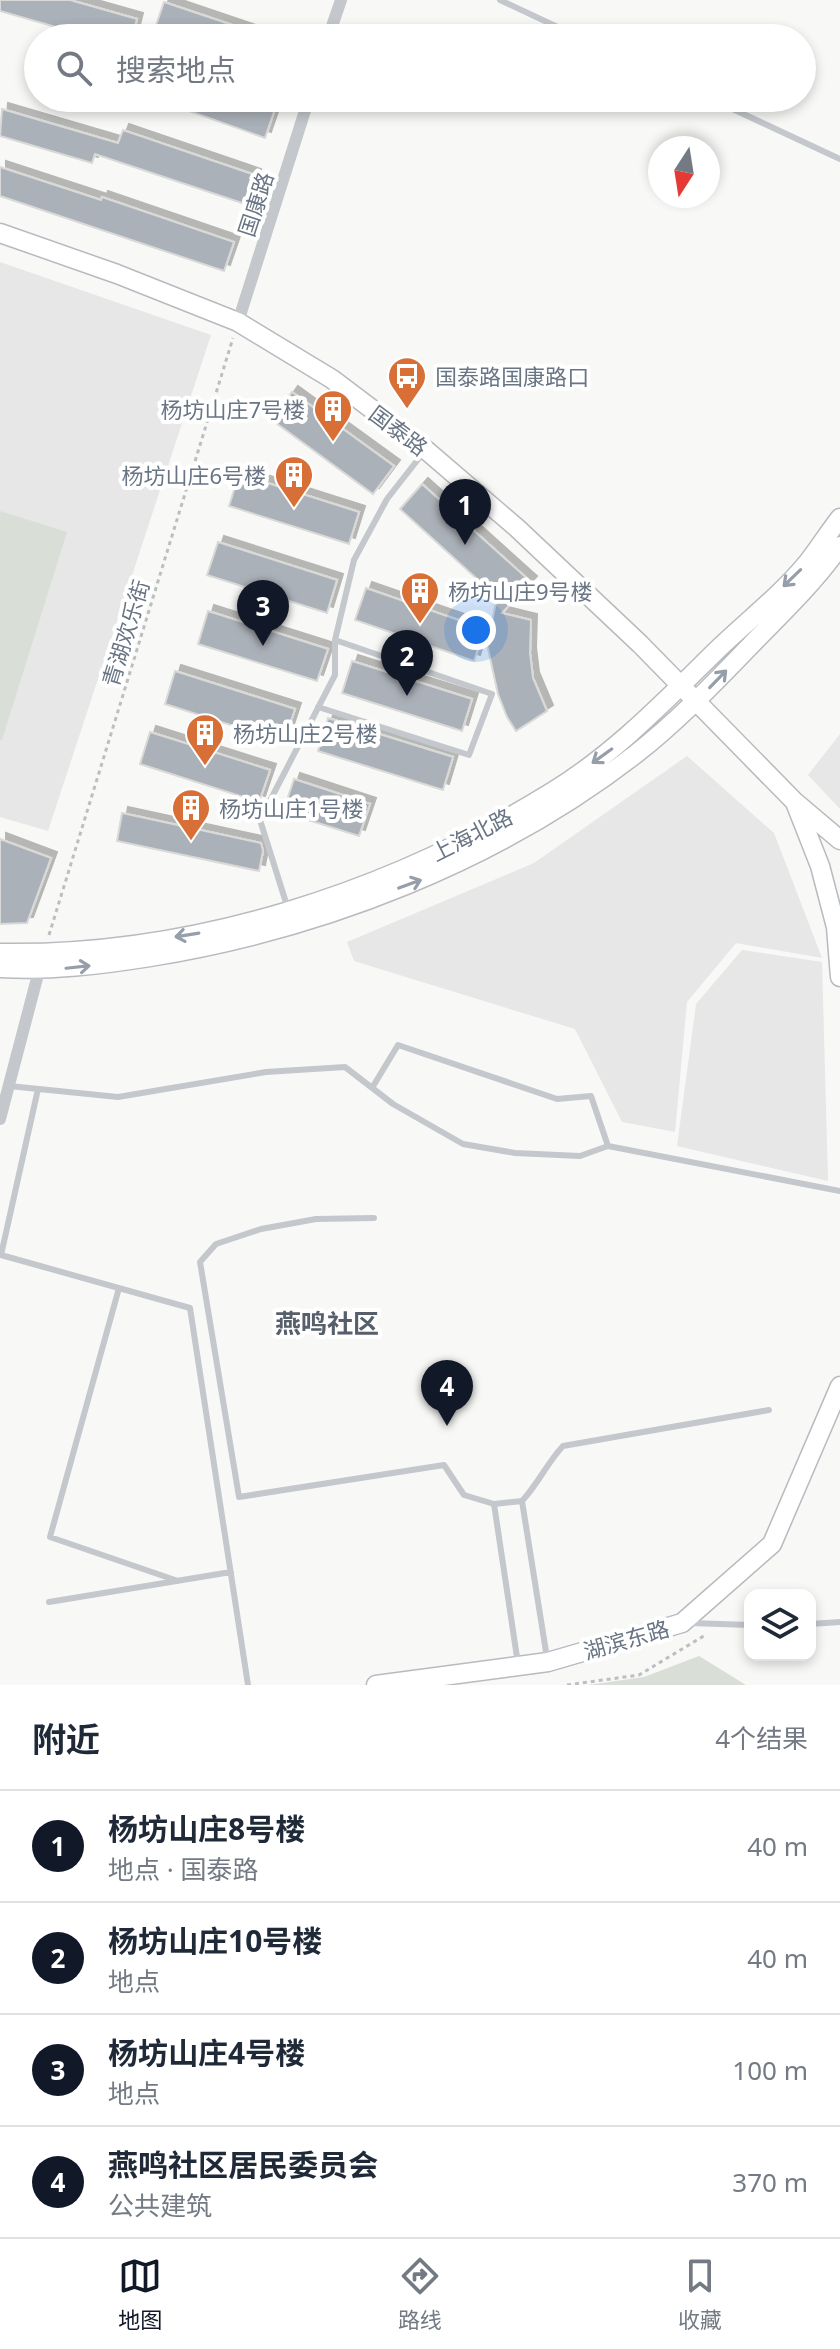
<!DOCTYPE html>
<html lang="zh">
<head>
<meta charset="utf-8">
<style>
  body { margin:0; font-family:"Noto Sans","Noto Sans SC",sans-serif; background:#f2f2f3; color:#1f2937 }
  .controls { position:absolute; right:24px; bottom:24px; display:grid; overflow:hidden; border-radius:16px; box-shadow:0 4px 12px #0003 }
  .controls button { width:72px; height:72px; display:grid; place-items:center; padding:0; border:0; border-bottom:2px solid #e0e1e3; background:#fff; color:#1f2937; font:40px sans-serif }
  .compass { position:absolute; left:648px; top:136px; width:72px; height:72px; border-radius:50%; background:#fff; box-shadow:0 4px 12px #0003; rotate:192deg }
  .you { position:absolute; left:476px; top:630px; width:28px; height:28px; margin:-20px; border:6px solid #fff; border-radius:50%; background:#1a73e8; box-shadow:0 0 0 12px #1a73e833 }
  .badge { display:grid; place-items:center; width:52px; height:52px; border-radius:50%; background:#111827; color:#fff; font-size:26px; font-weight:700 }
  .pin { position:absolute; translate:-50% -66px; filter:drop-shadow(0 2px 4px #0008) }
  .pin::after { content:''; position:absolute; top:42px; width:28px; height:24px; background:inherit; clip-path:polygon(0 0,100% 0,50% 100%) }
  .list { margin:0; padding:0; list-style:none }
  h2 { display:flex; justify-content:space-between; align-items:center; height:104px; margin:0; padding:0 32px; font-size:34px }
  h2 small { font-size:26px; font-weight:400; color:#747a83 }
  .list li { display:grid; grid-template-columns:52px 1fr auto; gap:24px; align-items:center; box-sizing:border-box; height:112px; padding:0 32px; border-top:2px solid #e0e1e3 }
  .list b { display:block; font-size:30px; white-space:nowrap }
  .list p { margin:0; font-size:26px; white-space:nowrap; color:#747a83 }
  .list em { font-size:26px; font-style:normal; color:#747a83 }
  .icon { flex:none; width:44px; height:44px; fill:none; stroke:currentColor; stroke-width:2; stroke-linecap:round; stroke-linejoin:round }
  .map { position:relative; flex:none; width:840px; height:1685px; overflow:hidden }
  .search { position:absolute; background:#fff; box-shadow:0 4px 12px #0003; left:24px; right:24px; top:24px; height:88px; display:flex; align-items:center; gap:20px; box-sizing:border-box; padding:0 28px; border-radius:44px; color:#747a83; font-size:30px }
  .sheet { height:552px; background:#fff }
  nav { display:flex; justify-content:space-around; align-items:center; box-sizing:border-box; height:112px; border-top:2px solid #e0e1e3; background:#fff; font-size:22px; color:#747a83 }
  nav a { display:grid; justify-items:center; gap:4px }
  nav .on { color:#111827 }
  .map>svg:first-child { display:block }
  .built { fill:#e6e7e6 }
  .green { fill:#d9dfd7 }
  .building { fill:#abb1b8; stroke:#d9dad8; stroke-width:2; filter:url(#shadow) }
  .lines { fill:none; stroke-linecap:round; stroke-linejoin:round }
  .secondary-casing { stroke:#b7babf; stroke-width:21 }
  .path { stroke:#bcbec1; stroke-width:3; stroke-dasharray:4 4; stroke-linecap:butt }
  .lane { stroke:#c4c7cb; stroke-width:6 }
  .street { stroke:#c4c7cb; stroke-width:12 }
  .secondary { stroke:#fff; stroke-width:18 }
  .oneway { stroke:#969ea9 }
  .labels { text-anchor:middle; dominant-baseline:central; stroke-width:8; stroke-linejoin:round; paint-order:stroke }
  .street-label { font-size:22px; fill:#697584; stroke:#fff }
  .poi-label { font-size:22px; fill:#697584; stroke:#fff; text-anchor:start }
  .quarter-label { font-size:26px; font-weight:bold; fill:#565f6a; stroke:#fff }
</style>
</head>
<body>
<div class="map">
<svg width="840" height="1685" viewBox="0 0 840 1685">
  <defs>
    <filter id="shadow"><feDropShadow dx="6" dy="-6" stdDeviation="0" flood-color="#0004"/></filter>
  </defs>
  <rect width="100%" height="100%" fill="#f8f8f6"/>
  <path class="built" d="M0 262 211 335 48 831 0 817Z
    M840 734V809L808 775Z
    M687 756 774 833 822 958 736 943 687 1002 675 1132 622 1122 575 1029 354 961 347 942 534 863Z
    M742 950 822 962 828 1181 677 1146 696 1004Z"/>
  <path class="green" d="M0 511 67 532 2 740H0Z
    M699 1656 746 1685H588L644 1677Z"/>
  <path class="building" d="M0 0H70L137 19 132 38H94L0 11Z
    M164 2 265 36 264 38H175L154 31Z
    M153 98H242L275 109 265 138Z
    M2 109 118 143 123 130 255 175 245 204 95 154 92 163 0 136Z
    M0 167 101 200 102 197 234 242 224 271 0 196Z
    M292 392 394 466 373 494 272 420Z
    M239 474 359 512 349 544 229 506Z
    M422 484 531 582 502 613 531 620 530 653 533 678 547 711 516 731 507 717 498 694 484 631 474 661 355 620 366 588 490 631 497 597 400 509Z
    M218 542 337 580 327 613 207 575Z
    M208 611 328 649 317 681 198 644Z
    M352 661 472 699 462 731 342 693Z
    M175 671 295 709 284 742 165 704Z
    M328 718 453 757 443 790 318 751Z
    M150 732 270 770 259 802 140 764Z
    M294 779 370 804 359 836 283 812Z
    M122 813 261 843 263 851 259 871 117 841Z
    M0 839 51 858 27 923 0 924Z"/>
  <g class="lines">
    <defs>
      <path id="secondary" d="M0 233 117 274 238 322 332 379 426 450 517 528 640 644 795 802 840 840
        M796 805 820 866 836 927 840 977
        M0 953C193 956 388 893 552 792 614 754 665 701 717 650 746 622 783 593 808 562 819 548 829 532 840 518
        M0 968C51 971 100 965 150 957 323 929 498 861 637 753 678 721 715 682 751 645 782 613 814 583 840 546
        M376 1685 548 1662 682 1623 772 1544 840 1386"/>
    </defs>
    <use href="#secondary" class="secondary-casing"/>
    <path class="path" d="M49 935 233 338
      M567 1685 639 1675 707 1634"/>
    <path class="lane" d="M500 0 581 38
      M709 98 840 159
      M318 707 469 755 492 694 335 640
      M288 909 260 820 335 675V640L354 560 387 499 423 453
      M9 1086 118 1097 266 1072 345 1067 393 1104 463 1144 515 1153 580 1156 608 1146 840 1191
      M372 1088 398 1045 557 1099 591 1096 608 1146
      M38 1089 1 1255 190 1308 248 1685
      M374 1218 316 1219 261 1229 216 1244 200 1262 239 1497 444 1465 464 1495 494 1504 518 1664
      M119 1288 50 1537 178 1581
      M494 1504 522 1501
      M49 1602 231 1572
      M690 1623 750 1625
      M810 1624 840 1622
      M547 1658 522 1501C538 1484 547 1463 563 1446L769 1410"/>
    <path class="street" d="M328 38 341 0
      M238 322 309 98
      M0 1119 41 963"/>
    <use href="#secondary" class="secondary"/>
  </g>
  <defs><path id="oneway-shaft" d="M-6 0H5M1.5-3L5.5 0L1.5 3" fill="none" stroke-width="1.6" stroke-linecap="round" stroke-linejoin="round" transform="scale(2)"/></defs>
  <g class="oneway">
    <use href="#oneway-shaft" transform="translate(792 578) rotate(136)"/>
    <use href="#oneway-shaft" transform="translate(718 679) rotate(-46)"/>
    <use href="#oneway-shaft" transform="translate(602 756) rotate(144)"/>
    <use href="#oneway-shaft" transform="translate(410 884) rotate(-20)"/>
    <use href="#oneway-shaft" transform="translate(187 935) rotate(171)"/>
    <use href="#oneway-shaft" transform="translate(78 967) rotate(-6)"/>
  </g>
  <defs>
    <symbol id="bus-pin" viewBox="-11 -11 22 30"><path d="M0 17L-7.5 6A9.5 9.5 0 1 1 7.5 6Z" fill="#d76f36" stroke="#fff"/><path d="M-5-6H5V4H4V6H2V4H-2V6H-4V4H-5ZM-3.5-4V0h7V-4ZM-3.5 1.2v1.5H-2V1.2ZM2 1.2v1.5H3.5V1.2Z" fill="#fff"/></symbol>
    <symbol id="building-pin" viewBox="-11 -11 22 30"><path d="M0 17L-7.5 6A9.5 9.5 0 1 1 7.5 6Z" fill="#d76f36" stroke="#fff"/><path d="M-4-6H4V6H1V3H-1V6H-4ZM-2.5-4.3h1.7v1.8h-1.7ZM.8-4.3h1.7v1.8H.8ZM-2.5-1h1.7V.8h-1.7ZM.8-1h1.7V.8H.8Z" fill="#fff"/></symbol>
  </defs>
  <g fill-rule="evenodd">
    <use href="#bus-pin" x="385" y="354" width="44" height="60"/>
    <use href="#building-pin" x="311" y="387" width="44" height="60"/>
    <use href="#building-pin" x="272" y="453" width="44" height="60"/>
    <use href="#building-pin" x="398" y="569" width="44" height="60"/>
    <use href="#building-pin" x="183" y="711" width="44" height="60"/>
    <use href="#building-pin" x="169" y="786" width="44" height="60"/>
  </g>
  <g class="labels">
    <g class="street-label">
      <text transform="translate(255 204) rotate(-72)">国康路</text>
      <text transform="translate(399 430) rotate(37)">国泰路</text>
      <text transform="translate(125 633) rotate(-73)">青湖欢乐街</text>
      <text transform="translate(471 834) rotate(-27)">上海北路</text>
      <text transform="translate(626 1639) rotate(-16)">湖滨东路</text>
    </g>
    <g class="poi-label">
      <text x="435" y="376">国泰路国康路口</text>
      <text x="305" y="409" text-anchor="end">杨坊山庄7号楼</text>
      <text x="266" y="475" text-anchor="end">杨坊山庄6号楼</text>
      <text x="448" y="591">杨坊山庄9号楼</text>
      <text x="233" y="733">杨坊山庄2号楼</text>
      <text x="219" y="808">杨坊山庄1号楼</text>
    </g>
    <g class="quarter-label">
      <text x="327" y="1323">燕鸣社区</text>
    </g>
  </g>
</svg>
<div class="controls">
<button><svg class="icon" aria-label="layers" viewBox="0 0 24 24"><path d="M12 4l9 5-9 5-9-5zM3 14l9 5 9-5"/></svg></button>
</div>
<svg class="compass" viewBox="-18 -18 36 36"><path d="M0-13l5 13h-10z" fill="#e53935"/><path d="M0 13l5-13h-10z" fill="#747a83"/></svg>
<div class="you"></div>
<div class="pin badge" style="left:465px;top:545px">1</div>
<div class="pin badge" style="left:407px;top:696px">2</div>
<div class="pin badge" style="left:263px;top:646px">3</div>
<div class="pin badge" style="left:447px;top:1426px">4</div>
<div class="search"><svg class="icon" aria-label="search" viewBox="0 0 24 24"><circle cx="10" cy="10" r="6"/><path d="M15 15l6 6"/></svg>搜索地点</div>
</div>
<section class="sheet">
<h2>附近<small>4个结果</small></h2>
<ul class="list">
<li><span class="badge">1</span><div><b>杨坊山庄8号楼</b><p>地点 · 国泰路</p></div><em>40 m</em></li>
<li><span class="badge">2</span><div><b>杨坊山庄10号楼</b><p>地点</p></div><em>40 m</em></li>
<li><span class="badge">3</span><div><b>杨坊山庄4号楼</b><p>地点</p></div><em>100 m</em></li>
<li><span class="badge">4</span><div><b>燕鸣社区居民委员会</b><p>公共建筑</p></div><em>370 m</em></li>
</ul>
</section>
<nav>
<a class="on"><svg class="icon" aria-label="map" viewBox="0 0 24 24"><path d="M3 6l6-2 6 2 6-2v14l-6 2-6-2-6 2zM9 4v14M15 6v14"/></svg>地图</a>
<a><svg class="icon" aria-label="directions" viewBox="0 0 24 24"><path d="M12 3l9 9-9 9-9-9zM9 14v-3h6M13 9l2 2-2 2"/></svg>路线</a>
<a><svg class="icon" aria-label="saved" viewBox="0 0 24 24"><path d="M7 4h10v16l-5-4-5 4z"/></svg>收藏</a>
</nav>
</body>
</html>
